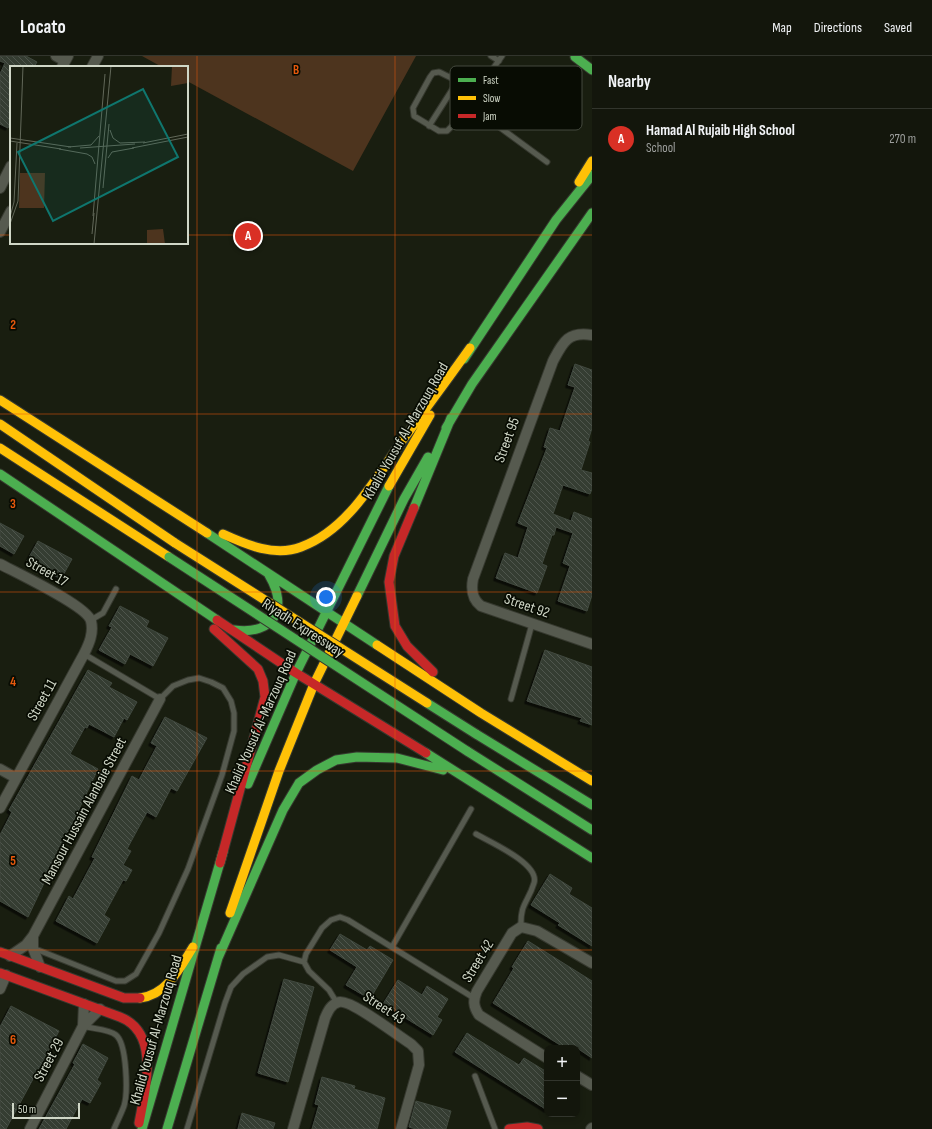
<!DOCTYPE html>
<html lang="en">
<head>
<meta charset="utf-8">
<style>
  body { margin:0; font-family:"Sofia Sans Condensed",sans-serif; background:#20231a; color:#f1f3f6 }
  .controls { position:absolute; right:12px; bottom:12px; display:grid; overflow:hidden; border-radius:8px; box-shadow:0 2px 6px #0003 }
  .controls button { width:36px; height:36px; display:grid; place-items:center; padding:0; border:0; border-bottom:1px solid #32352d; background:#13160c; color:#f1f3f6; font:20px sans-serif }
  .scale { position:absolute; left:12px; bottom:10px; width:68px; box-sizing:border-box; padding-left:4px; border:2px solid #d0d7c7; border-top:0; font-size:11px; line-height:14px; white-space:nowrap; color:#d0d7c7; -webkit-text-stroke:3px #080c03; paint-order:stroke }
  .you { position:absolute; left:326px; top:541px; width:14px; height:14px; margin:-10px; border:3px solid #fff; border-radius:50%; background:#1a73e8; box-shadow:0 0 0 6px #1a73e833 }
  .badge { display:grid; place-items:center; width:26px; height:26px; border-radius:50%; background:#d93025; color:#fff; font-size:13px; font-weight:700 }
  .pin { position:absolute; translate:-50% -50%; border:2px solid #fff; box-shadow:0 1px 4px #0006 }
  .list { margin:0; padding:0; list-style:none }
  h2 { display:flex; justify-content:space-between; align-items:center; height:52px; margin:0; padding:0 16px; font-size:17px }
  h2 small { font-size:13px; font-weight:400; color:#9d9f9d }
  .list li { display:grid; grid-template-columns:26px 1fr auto; gap:12px; align-items:center; box-sizing:border-box; height:60px; padding:0 16px; border-top:1px solid #32352d }
  .list b { display:block; font-size:15px; white-space:nowrap }
  .list p { margin:0; font-size:13px; white-space:nowrap; color:#9d9f9d }
  .list em { font-size:13px; font-style:normal; color:#9d9f9d }
  .map { position:relative; flex:none; width:592px; height:1073px; overflow:hidden }
  header { display:flex; align-items:center; gap:24px; box-sizing:border-box; height:56px; padding:0 20px; background:#13160c; border-bottom:1px solid #32352d }
  header strong { font-size:19px }
  nav { display:flex; gap:22px; margin-inline-start:auto; font-size:14px }
  main { display:flex }
  aside { flex:1; background:#13160c }
  .map>svg:first-child { display:block }
  .park { fill:#4d341e }
  .building { fill:url(#building-back-hatch); stroke:#41493f; filter:url(#shadow) }
  .lines { fill:none; stroke-linecap:round; stroke-linejoin:round }
  .lane-casing { stroke:#36392f; stroke-width:7 }
  .street-casing { stroke:#36392f; stroke-width:12 }
  .fast-casing { stroke:#36392f; stroke-width:11 }
  .slow-casing { stroke:#36392f; stroke-width:11 }
  .jam-casing { stroke:#36392f; stroke-width:11 }
  .lane { stroke:#565a4f; stroke-width:5 }
  .street { stroke:#565a4f; stroke-width:10 }
  .fast { stroke:#4caf50; stroke-width:9 }
  .slow { stroke:#ffc107; stroke-width:9 }
  .jam { stroke:#c62828; stroke-width:9 }
  .fast-bridge-casing { stroke:#36392f; stroke-width:11; stroke-linecap:butt }
  .slow-bridge-casing { stroke:#36392f; stroke-width:11; stroke-linecap:butt }
  .fast-bridge { stroke:#4caf50; stroke-width:9 }
  .slow-bridge { stroke:#ffc107; stroke-width:9 }
  .grid { fill:none; stroke:#e8590c; stroke-width:1; stroke-opacity:0.55 }
  .labels { text-anchor:middle; dominant-baseline:central; stroke-width:3.5; stroke-linejoin:round; paint-order:stroke }
  .street-label { font-size:15px; fill:#d0d7c7; stroke:#080c03 }
  .inset-road { fill:none; stroke:#626859; stroke-width:1 }
  .view { fill:#0f766e; fill-opacity:0.15; stroke:#0f766e; stroke-width:2 }
  .inset-edge { fill:none; stroke:#d0d7c7; stroke-width:2 }
  .key { fill:#080c03; stroke:#44493e; stroke-width:1 }
  .key-label { font-size:11px; fill:#d0d7c7 }
  .grid-label { font-size:13px; text-anchor:middle; font-weight:bold; fill:#e8590c; stroke:#080c03; stroke-width:3.5; stroke-linejoin:round; paint-order:stroke }
</style>
</head>
<body>
<header>
<strong>Locato</strong>
<nav><a>Map</a><a>Directions</a><a>Saved</a></nav>
</header>
<main>
<div class="map">
<svg width="592" height="1073" viewBox="0 0 592 1073">
  <defs>
    <pattern id="building-back-hatch" width="6" height="6" patternUnits="userSpaceOnUse"><rect width="6" height="6" fill="#343c32"/><path d="M-1 5l2 2M0 0l6 6M5-1l2 2" fill="none" stroke="#50574e"/></pattern>
    <filter id="shadow"><feDropShadow dx="-2.5" dy="2.5" stdDeviation="0" flood-color="#0009"/></filter>
  </defs>
  <rect width="100%" height="100%" fill="#191e10"/>
  <path class="park" d="M142 0H416L353 115 187 25V11H162Z"/>
  <path class="building" d="M0 0H26L37 6 34 11H11V65L8 72 0 68V18L5 7 0 5Z
    M575 308 592 314V372L588 385 590 386 581 414 592 417V433L590 438 563 429 553 458 571 465 574 456 592 463V539L587 555 558 545 570 510 563 507 573 477 556 471 554 479H552L542 508 547 510 537 537 496 522 505 497 518 502 528 471 518 467 547 392 544 391 550 372 560 375 575 331 568 329Z
    M0 467 24 480 14 498 0 490Z
    M38 485 72 503 61 523 27 505Z
    M120 550 149 565 146 571 168 582 153 610 130 598 125 608 99 594 112 571 109 570Z
    M545 594 592 611V669L580 665 582 662 527 645Z
    M88 614 112 627 109 631 137 646 127 664 124 662 114 681 89 668 87 672 85 671 70 698 98 713 28 861 0 845V779L12 756 9 754Z
    M165 661 207 682 177 735 171 732 156 761 147 756 127 793 131 795 123 809 132 814 126 825 123 824 104 859 110 863 97 887 56 865 69 840 73 843 95 802 92 801 132 720 139 724 157 690 151 687Z
    M550 818 572 832 569 838 592 852V890L558 869 560 867 531 849Z
    M340 878 367 894 370 890 393 904 370 943 346 929 357 911 330 894Z
    M528 885 592 925V1002L577 992H565L493 947 514 912 512 911Z
    M284 923 314 931 288 1026 258 1017Z
    M398 924 422 939 427 930 448 943 437 961 442 964 433 979 383 948Z
    M11 950 59 975 6 1073H0V971Z
    M467 977 519 1009 524 1002 547 1016V1054L455 996Z
    M83 988 108 1002 97 1024 101 1027 90 1047 82 1043 66 1073H39L75 1008 73 1007Z
    M322 1021 355 1030 354 1033 385 1042 377 1073H312L319 1049 315 1048Z
    M416 1045 451 1055 446 1073H416L409 1071Z
    M242 1057 275 1067 273 1073H238Z"/>
  <g class="lines">
    <defs>
      <path id="lane" d="M491 0 499 5
        M502 0 451 71 447 75H439L414 60 413 52 430 21 433 17 439 16C449 21 467 28 473 38 479 46 480 54 487 62L547 106
        M429 70 457 26
        M91 564 103 557 116 533
        M511 643 532 568
        M476 778C490 786 540 808 534 827 528 847 520 847 521 871
        M392 891 471 753
        M33 892 116 925H125L136 918 159 877 188 813 222 719 234 675V657L231 645 223 632 211 626 199 622 188 624 173 630 160 643 84 598
        M337 947 329 934 309 915 304 906 306 898 322 872 331 864 340 861 348 864 474 942
        M83 970C93 973 109 973 116 979 127 988 128 1037 124 1050 121 1058 117 1066 114 1073
        M475 1020 495 1073
        M187 1073 225 947 231 931 243 918 267 901 279 899 304 906"/>
      <path id="street" d="M56 0 65 5
        M62 11 68 0
        M92 11 98 0
        M0 132 11 110
        M0 176 11 155
        M592 279C568 275 563 286 553 305L473 523C471 534 472 543 481 550L592 588
        M0 508C17 517 87 550 91 565 94 577 89 588 84 598L0 752
        M0 713 16 722
        M33 880V892L40 911
        M10 900 26 889 33 880 160 643
        M0 933 6 919
        M83 970 84 948
        M547 1002 479 959C473 950 473 944 477 935L512 877 521 871 537 875 592 907
        M577 1020 592 1029
        M30 1073 83 970 100 953
        M293 1073 325 962C328 955 331 948 339 946 351 943 398 980 411 988L418 995 419 1009 401 1073
        M591 1073 592 1072"/>
      <path id="fast" d="M575 1 592 14
        M464 303 556 164 592 119
        M446 372 472 328 592 157
        M0 418 217 564
        M414 452 451 362
        M207 477 377 589
        M357 540 404 443 428 401
        M234 574C274 579 289 553 269 519
        M476 678 592 749
        M467 695 592 774
        M426 697 592 802
        M248 728 296 617 389 430
        M218 902 283 754 299 727 317 714 336 704 357 701 397 702 443 714
        M142 1073 223 796
        M167 1073 221 892"/>
      <path id="slow" d="M579 126 592 105
        M0 344 207 477
        M0 368 175 487
        M0 392 169 501
        M389 430 430 359
        M223 478C247 489 275 501 301 491 348 474 375 423 402 385 425 354 448 323 470 292
        M377 589 481 657 592 725
        M230 857 279 715 314 628 357 540
        M140 942C167 939 180 912 193 891"/>
      <path id="jam" d="M414 452 394 500 389 526 395 570 407 590 433 616
        M217 564 296 617 426 697
        M214 573 258 613 263 625 265 641 220 807
        M0 896 124 942H140
        M0 917 120 961C161 977 145 1034 139 1067
        M509 1073 527 1071 538 1073"/>
    </defs>
    <use href="#lane" class="lane-casing"/>
    <use href="#street" class="street-casing"/>
    <use href="#fast" class="fast-casing"/>
    <use href="#slow" class="slow-casing"/>
    <use href="#jam" class="jam-casing"/>
    <use href="#lane" class="lane"/>
    <use href="#street" class="street"/>
    <use href="#fast" class="fast"/>
    <use href="#slow" class="slow"/>
    <use href="#jam" class="jam"/>
    <defs>
      <path id="fast-bridge" d="M169 501 467 695
        M427 647 476 678"/>
      <path id="slow-bridge" d="M175 487 427 647"/>
    </defs>
    <use href="#fast-bridge" class="fast-bridge-casing"/>
    <use href="#slow-bridge" class="slow-bridge-casing"/>
    <use href="#fast-bridge" class="fast-bridge"/>
    <use href="#slow-bridge" class="slow-bridge"/>
  </g>
  <path class="grid" d="M197 0V1073M395 0V1073M0 179H11M187 179H592M0 358H592M0 536H592M0 715H592M0 894H592"/>
  <g class="labels">
    <g class="street-label">
      <text transform="translate(406 375) rotate(-60)">Khalid Yousuf Al-Marzouq Road</text>
      <text transform="translate(507 384) rotate(-70)">Street 95</text>
      <text transform="translate(47 516) rotate(29)">Street 17</text>
      <text transform="translate(527 550) rotate(19)">Street 92</text>
      <text transform="translate(303 572) rotate(33)">Riyadh Expressway</text>
      <text transform="translate(42 644) rotate(-61)">Street 11</text>
      <text transform="translate(261 666) rotate(-66)">Khalid Yousuf Al-Marzouq Road</text>
      <text transform="translate(84 755) rotate(-62)">Mansour Hussain Alanbaie Street</text>
      <text transform="translate(478 905) rotate(-59)">Street 42</text>
      <text transform="translate(384 952) rotate(33)">Street 43</text>
      <text transform="translate(156 974) rotate(-74)">Khalid Yousuf Al-Marzouq Road</text>
      <text transform="translate(49 1004) rotate(-62)">Street 29</text>
    </g>
  </g>
  <g transform="translate(10 10)">
    <rect width="178" height="178" fill="#191e10"/>
    <path d="M162 0H178V17L161 20ZM10 107H35L34 142H9ZM153 163 155 178H137V164Z" fill="#4d341e"/>
    <path class="inset-road" d="M100 64 103 72 110 77 135 76M0 72 61 81M0 75 51 83M133 77 178 68M58 81 81 79 89 70M70 82 125 78M122 82 178 71M49 83 77 88 82 91 85 98M98 92 102 86 124 82M93 122 99 58M83 150 95 8M0 151 4 136 7 77M0 158 8 135 13 0M82 168 84 147M84 178 101 0"/>
    <path class="view" d="M133 23 168 91 43 155 8 86Z"/>
    <rect width="178" height="178" class="inset-edge"/>
  </g>
  <rect x="450" y="10" width="132" height="64" rx="6" class="key"/>
  <rect x="458" y="22" width="18" height="4" fill="#4caf50"/>
  <rect x="458" y="40" width="18" height="4" fill="#ffc107"/>
  <rect x="458" y="58" width="18" height="4" fill="#c62828"/>
  <g class="key-label">
    <text x="483" y="28">Fast</text>
    <text x="483" y="46">Slow</text>
    <text x="483" y="64">Jam</text>
  </g>
  <g class="grid-label">
    <text x="296" y="18">B</text>
    <text x="13" y="273">2</text>
    <text x="13" y="452">3</text>
    <text x="13" y="630">4</text>
    <text x="13" y="809">5</text>
    <text x="13" y="988">6</text>
  </g>
</svg>
<div class="controls">
<button>+</button>
<button>−</button>
</div>
<div class="scale">50 m</div>
<div class="you"></div>
<div class="pin badge" style="left:248px;top:180px">A</div>
</div>
<aside>
<h2>Nearby<small></small></h2>
<ul class="list">
<li><span class="badge">A</span><div><b>Hamad Al Rujaib High School</b><p>School</p></div><em>270 m</em></li>
</ul>
</aside>
</main>
</body>
</html>
